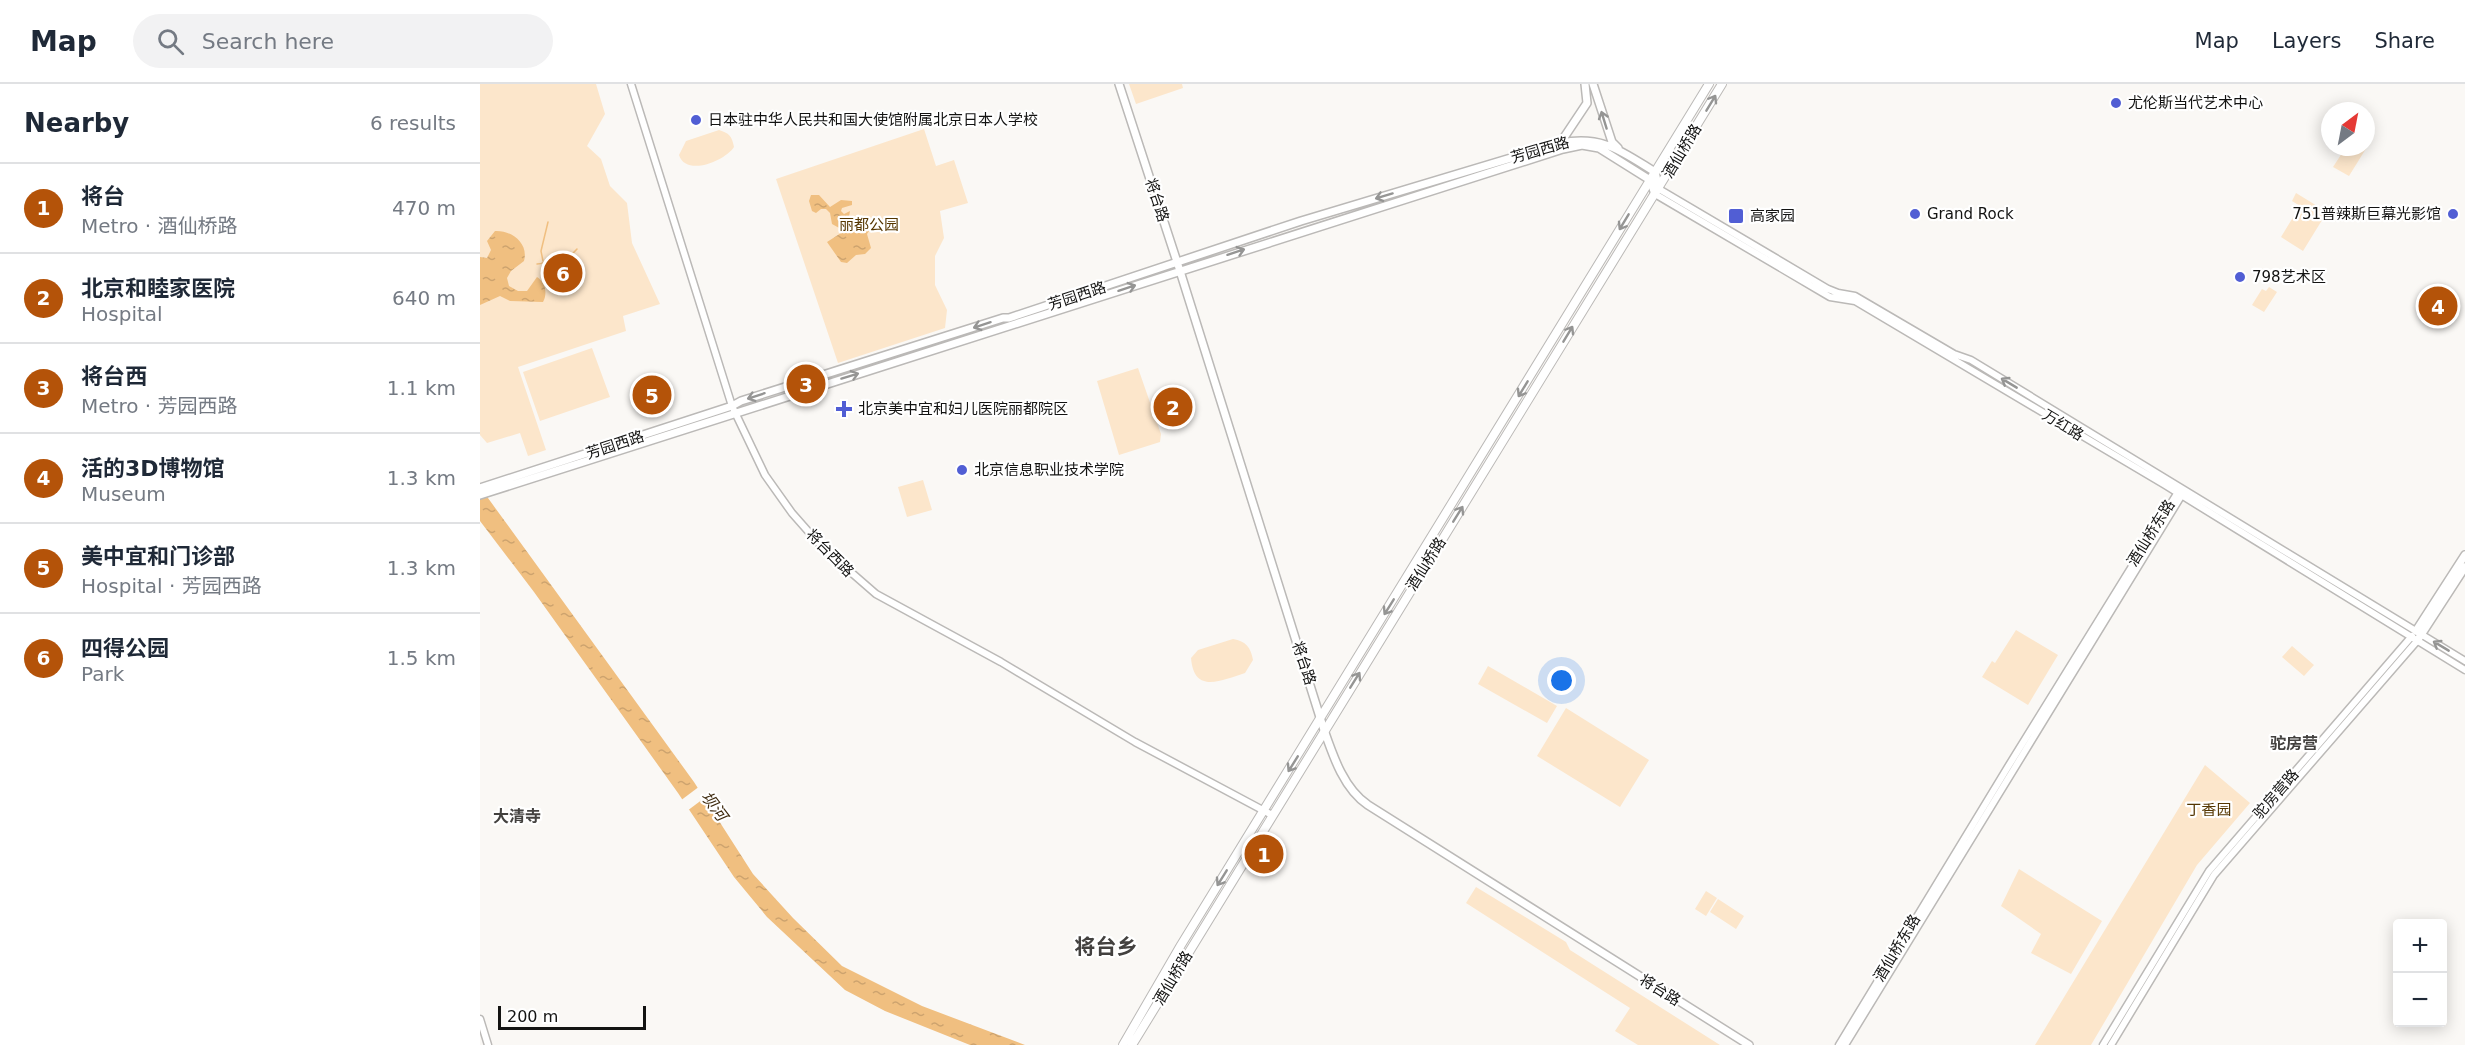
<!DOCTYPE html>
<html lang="en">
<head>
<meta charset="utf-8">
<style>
  body { margin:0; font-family:"DejaVu Sans","Noto Sans SC",sans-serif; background:#f2f2f3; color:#1f2937 }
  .controls { position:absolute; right:18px; bottom:18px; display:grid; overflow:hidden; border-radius:6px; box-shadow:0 3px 15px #0003 }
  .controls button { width:54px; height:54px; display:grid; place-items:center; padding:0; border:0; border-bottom:2px solid #e0e1e3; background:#fff; color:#1f2937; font:30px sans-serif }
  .compass { position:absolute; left:1841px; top:18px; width:54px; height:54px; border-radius:50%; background:#fff; box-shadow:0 3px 15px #0003; rotate:32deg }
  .scale { position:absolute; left:18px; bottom:15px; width:148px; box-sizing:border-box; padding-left:6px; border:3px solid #131312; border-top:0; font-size:16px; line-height:21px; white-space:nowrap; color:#131312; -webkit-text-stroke:4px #fff; paint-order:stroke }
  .you { position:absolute; left:1082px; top:597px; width:21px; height:21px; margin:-15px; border:4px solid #fff; border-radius:50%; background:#1a73e8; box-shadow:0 0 0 9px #1a73e833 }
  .badge { display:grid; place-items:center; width:39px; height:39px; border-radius:50%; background:#b45309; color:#fff; font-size:20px; font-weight:700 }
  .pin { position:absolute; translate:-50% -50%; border:3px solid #fff; box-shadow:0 2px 6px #0006 }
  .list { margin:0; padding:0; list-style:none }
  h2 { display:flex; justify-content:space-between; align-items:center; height:78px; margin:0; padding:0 24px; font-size:26px }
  h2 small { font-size:20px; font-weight:400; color:#747a83 }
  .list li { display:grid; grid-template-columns:39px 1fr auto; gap:18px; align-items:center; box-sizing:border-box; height:90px; padding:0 24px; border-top:2px solid #e0e1e3 }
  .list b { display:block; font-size:22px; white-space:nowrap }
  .list p { margin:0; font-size:20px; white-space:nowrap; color:#747a83 }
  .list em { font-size:20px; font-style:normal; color:#747a83 }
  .icon { flex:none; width:33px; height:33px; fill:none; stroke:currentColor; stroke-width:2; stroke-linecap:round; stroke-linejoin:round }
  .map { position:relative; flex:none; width:1985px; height:961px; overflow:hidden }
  header { display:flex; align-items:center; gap:36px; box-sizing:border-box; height:84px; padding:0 30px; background:#fff; border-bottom:2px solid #e0e1e3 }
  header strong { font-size:28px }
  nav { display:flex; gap:33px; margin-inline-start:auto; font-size:21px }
  .search { width:420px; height:54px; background:#f2f2f3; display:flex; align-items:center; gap:15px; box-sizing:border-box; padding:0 21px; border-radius:33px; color:#747a83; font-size:22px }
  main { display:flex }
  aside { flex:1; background:#fff }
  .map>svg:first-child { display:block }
  .green { fill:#fce6cb }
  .water { fill:url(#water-ripples) }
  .pier { fill:#faf8f5 }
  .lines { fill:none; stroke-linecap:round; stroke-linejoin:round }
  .stream { stroke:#f0bf80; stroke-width:1.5 }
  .tertiary-casing { stroke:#bbb9b7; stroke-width:9 }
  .secondary-casing { stroke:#bbb9b7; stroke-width:10 }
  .primary-casing { stroke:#bbb9b7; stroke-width:10 }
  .tertiary { stroke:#fff; stroke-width:6 }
  .secondary { stroke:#fff; stroke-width:7 }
  .primary { stroke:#fff; stroke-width:8 }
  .oneway { stroke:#959594 }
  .poi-dot { fill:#515ed4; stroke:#fff; stroke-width:2 }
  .labels { text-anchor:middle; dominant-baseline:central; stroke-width:4.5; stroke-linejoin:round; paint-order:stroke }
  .poi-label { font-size:15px; fill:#131312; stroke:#fff; text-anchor:start }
  .street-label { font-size:15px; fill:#131312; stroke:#fff }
  .park-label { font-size:15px; fill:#553600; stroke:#fff }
  .neighbourhood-label { font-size:16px; font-weight:bold; fill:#43413f; stroke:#fff }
  .water-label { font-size:16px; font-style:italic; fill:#3f2b0f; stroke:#fff }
  .district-label { font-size:21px; font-weight:bold; fill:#43413f; stroke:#fff }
</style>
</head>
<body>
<header>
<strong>Map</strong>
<div class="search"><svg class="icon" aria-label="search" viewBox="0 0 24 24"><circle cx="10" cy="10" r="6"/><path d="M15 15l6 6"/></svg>Search here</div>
<nav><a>Map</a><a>Layers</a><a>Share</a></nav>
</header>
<main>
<aside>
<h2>Nearby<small>6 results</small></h2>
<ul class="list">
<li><span class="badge">1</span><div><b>将台</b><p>Metro · 酒仙桥路</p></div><em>470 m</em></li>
<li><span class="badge">2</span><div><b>北京和睦家医院</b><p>Hospital</p></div><em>640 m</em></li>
<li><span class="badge">3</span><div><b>将台西</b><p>Metro · 芳园西路</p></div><em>1.1 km</em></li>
<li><span class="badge">4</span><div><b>活的3D博物馆</b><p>Museum</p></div><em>1.3 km</em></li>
<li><span class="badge">5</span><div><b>美中宜和门诊部</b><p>Hospital · 芳园西路</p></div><em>1.3 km</em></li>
<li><span class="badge">6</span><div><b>四得公园</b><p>Park</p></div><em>1.5 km</em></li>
</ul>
</aside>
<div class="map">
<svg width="1985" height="961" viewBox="0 0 1985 961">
  <defs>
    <pattern id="water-ripples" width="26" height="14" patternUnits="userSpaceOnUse" patternTransform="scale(1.5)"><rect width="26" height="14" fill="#f0bf80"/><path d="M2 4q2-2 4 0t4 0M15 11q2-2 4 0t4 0" fill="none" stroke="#cda36e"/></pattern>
  </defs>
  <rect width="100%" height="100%" fill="#faf8f5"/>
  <path class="green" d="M0 0H116L125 30 107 62 121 75 130 102 147 119 152 159 180 220 143 232 146 247 38 283 66 366 48 372 40 349 7 359 0 351Z
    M649 0H702L703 4 656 20Z
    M444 45 456 82 474 76 488 119 460 127 464 154 455 172V201L467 226 465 244 358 279 296 95Z
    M239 46C249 49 252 52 254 63 245 77 206 93 199 71L206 57Z
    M1866 63H1887L1869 92 1853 83Z
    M1816 109 1847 128 1823 167 1801 153 1820 122 1812 117Z
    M1789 203 1797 208 1784 228 1772 221 1782 205 1786 207Z
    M112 264 130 313 60 337 43 288Z
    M658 284 681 350 680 358 639 371 617 297Z
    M443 396 452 426 427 433 418 403Z
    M1536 546 1578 571 1548 621 1502 593 1512 577 1515 579Z
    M753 555C766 557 771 564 773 576L765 589C742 596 714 611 711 574L718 566Z
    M1812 562 1834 581 1824 592 1802 573Z
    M1008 582 1077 622 1067 639 998 600Z
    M1086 624 1169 676 1140 723 1057 672Z
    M1725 681 1770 719 1717 781 1611 961H1555Z
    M1539 785 1622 837 1591 890 1551 869 1561 850 1521 822Z
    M996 803 1086 858 1090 866 1240 961H1158L1135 947 1150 924 986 819Z
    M1226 807 1237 814 1226 832 1215 825Z
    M1238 815 1264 832 1256 845 1230 828Z"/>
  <path class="water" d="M331 111H339L350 123 361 116 372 117V121L362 124 361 127 364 130 370 127 369 133 375 144 381 143 386 136H388L389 147 387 150 391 164 385 170 376 171 367 179 361 178 347 158 361 149V145L352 140 350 129 346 125H341L336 129 332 127 329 117Z
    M15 147C31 146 49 159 44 177L31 187 27 194 29 202 38 207H47L57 193C65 198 68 209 63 218L30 217 20 212 0 221V173L7 174 11 166 7 157Z
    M0 403 214 698 273 790 313 834 362 882 442 922 545 961H490L405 927 365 906 287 833 254 793 198 709 54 508 0 437Z"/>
  <path class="pier" d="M220 702 227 712 207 727 200 717Z"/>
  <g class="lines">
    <path class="stream" d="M63 177 61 167 68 138
      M57 180C63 180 65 177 71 176 83 173 88 176 97 165"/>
    <defs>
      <path id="tertiary" d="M151 0 252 322 285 391 312 429 342 463 396 510 521 578 655 658 792 731
        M1179 105 1348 205 1358 209 1375 212 1474 270 1491 276 1985 577
        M1175 110 1350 213 1375 217 1685 401 1985 586
        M0 935 8 961
        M1359 961 1526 686 1698 408
        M1365 961 1703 409
        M1623 961 1729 787 1932 552
        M1631 961 1734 791 1937 557"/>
      <path id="secondary" d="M639 0 700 187 844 646C853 672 864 705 888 721L1269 961
        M1113 0 1132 58 1138 64
        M1081 58 1107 19 1105 0
        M0 404 252 322 261 317 523 234H529L821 137 1081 59C1122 51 1141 67 1175 88L1179 105
        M0 411 1083 65 1102 61 1119 64 1170 96 1175 110
        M1936 547 1985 471
        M1937 557 1985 483"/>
      <path id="primary" d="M643 961 701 861 1229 0
        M652 961 1242 0"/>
    </defs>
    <use href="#tertiary" class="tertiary-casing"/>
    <use href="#secondary" class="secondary-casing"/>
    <use href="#primary" class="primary-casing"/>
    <use href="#tertiary" class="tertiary"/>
    <use href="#secondary" class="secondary"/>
    <use href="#primary" class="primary"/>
  </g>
  <defs><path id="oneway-shaft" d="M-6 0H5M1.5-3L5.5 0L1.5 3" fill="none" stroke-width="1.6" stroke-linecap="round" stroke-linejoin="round" transform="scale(1.5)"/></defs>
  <g class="oneway">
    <use href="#oneway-shaft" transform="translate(1231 19) rotate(-59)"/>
    <use href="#oneway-shaft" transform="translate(1124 36) rotate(-107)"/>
    <use href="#oneway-shaft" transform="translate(904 112) rotate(163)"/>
    <use href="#oneway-shaft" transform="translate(1144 138) rotate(121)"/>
    <use href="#oneway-shaft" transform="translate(756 168) rotate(-18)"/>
    <use href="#oneway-shaft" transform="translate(647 204) rotate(-18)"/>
    <use href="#oneway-shaft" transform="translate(502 241) rotate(162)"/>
    <use href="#oneway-shaft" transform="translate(1088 250) rotate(-59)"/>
    <use href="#oneway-shaft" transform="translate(370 292) rotate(-17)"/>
    <use href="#oneway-shaft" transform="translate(1529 299) rotate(-149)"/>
    <use href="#oneway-shaft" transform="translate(1043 305) rotate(121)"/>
    <use href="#oneway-shaft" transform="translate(276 312) rotate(162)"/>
    <use href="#oneway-shaft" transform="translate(978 430) rotate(-58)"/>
    <use href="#oneway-shaft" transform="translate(909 523) rotate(122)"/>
    <use href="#oneway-shaft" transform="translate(1961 562) rotate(-149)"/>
    <use href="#oneway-shaft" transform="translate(875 596) rotate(-58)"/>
    <use href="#oneway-shaft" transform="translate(813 680) rotate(122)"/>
    <use href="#oneway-shaft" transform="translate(742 794) rotate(122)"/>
  </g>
  <g class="poi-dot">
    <circle cx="1636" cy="19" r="6"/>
    <circle cx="216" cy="36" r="6"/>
    <circle cx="1435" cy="130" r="6"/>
    <circle cx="1973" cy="130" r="6"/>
    <rect x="1248" y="124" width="16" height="16" rx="3"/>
    <circle cx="1760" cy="193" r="6"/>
    <path d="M361 316h6v6h6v6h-6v6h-6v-6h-6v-6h6z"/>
    <circle cx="482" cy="386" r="6"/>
  </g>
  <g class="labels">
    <g class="poi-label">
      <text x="1648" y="19">尤伦斯当代艺术中心</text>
      <text x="228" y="36">日本驻中华人民共和国大使馆附属北京日本人学校</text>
      <text x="1447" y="130">Grand Rock</text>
      <text x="1961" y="130" text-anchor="end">751普辣斯巨幕光影馆</text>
      <text x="1270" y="132">高家园</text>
      <text x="1772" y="193">798艺术区</text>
      <text x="378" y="325">北京美中宜和妇儿医院丽都院区</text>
      <text x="494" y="386">北京信息职业技术学院</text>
    </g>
    <g class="street-label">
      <text transform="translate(1060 66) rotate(-16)">芳园西路</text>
      <text transform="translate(1202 67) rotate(-59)">酒仙桥路</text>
      <text transform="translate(677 116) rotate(72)">将台路</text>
      <text transform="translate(597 212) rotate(-18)">芳园西路</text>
      <text transform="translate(1583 341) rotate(31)">万红路</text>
      <text transform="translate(135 361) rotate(-18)">芳园西路</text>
      <text transform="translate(1671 449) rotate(-58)">酒仙桥东路</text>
      <text transform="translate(350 469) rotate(45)">将台西路</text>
      <text transform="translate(946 480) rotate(-58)">酒仙桥路</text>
      <text transform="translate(824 579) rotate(72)">将台路</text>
      <text transform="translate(1796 710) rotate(-49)">驼房营路</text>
      <text transform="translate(1417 864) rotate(-59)">酒仙桥东路</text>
      <text transform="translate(693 894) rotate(-59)">酒仙桥路</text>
      <text transform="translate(1180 906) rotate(32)">将台路</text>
    </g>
    <g class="park-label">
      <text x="389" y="141">丽都公园</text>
      <text x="1729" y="726">丁香园</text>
    </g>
    <g class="neighbourhood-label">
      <text x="1814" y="659">驼房营</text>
      <text x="37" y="732">大清寺</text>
    </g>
    <g class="water-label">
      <text transform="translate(234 722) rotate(53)">坝河</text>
    </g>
    <g class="district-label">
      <text x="626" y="863">将台乡</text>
    </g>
  </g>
</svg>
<div class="controls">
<button>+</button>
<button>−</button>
</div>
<svg class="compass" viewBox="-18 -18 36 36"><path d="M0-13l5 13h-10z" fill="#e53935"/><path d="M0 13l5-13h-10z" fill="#747a83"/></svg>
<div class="scale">200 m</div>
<div class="you"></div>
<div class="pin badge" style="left:784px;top:770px">1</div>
<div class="pin badge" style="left:693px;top:323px">2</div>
<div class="pin badge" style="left:326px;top:300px">3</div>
<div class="pin badge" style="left:1958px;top:222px">4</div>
<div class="pin badge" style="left:172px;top:311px">5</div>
<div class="pin badge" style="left:83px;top:189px">6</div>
</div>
</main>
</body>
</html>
